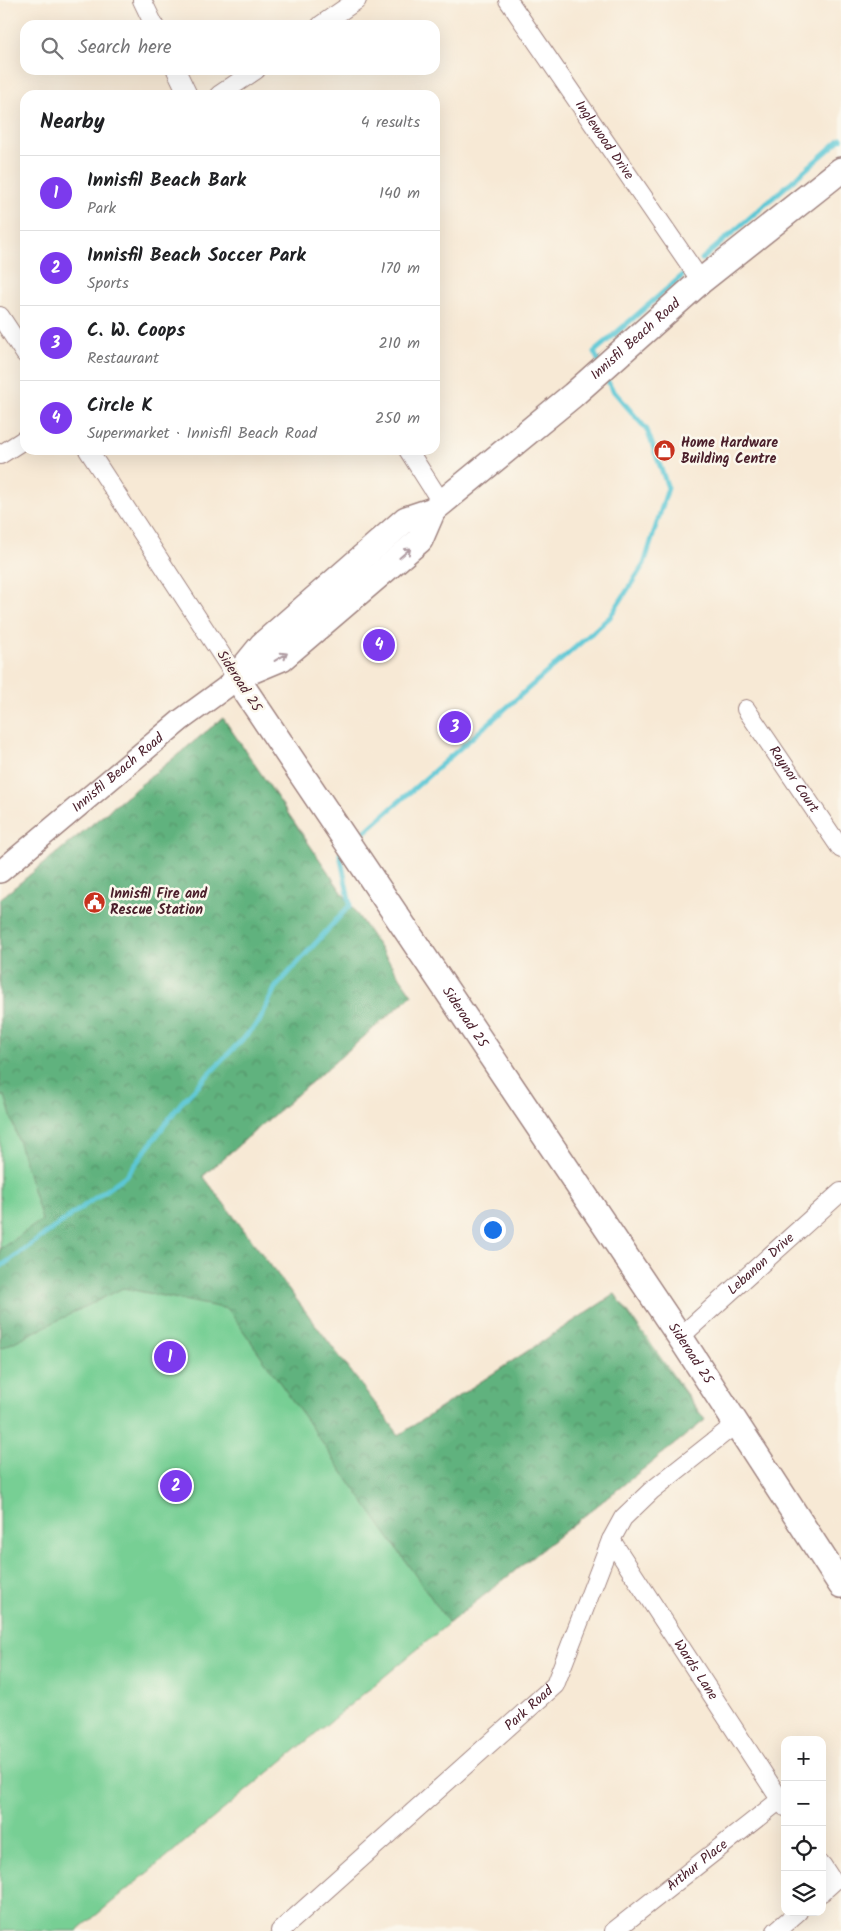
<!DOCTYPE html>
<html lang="en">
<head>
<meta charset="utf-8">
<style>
  body { margin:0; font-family:Kalam,sans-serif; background:#f2f2f2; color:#202124 }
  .controls { position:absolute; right:15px; bottom:15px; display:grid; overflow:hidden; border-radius:10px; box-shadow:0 5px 20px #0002 }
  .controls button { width:45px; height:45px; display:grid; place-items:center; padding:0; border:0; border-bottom:1px solid #e0e0e0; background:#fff; color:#202124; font:25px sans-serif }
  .you { position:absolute; left:492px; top:1229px; width:18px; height:18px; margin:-12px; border:4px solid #fff; border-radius:50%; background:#1a73e8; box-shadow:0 0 0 8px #1a73e833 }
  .badge { display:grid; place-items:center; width:32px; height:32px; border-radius:50%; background:#7c3aed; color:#fff; font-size:16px; font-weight:700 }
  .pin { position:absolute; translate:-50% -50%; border:2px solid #fff; box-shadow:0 1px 5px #0006 }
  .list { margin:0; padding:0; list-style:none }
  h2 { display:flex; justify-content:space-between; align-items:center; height:65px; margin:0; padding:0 20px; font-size:21px }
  h2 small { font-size:16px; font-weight:400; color:#757577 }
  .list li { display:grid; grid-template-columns:32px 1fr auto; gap:15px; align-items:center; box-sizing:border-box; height:75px; padding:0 20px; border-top:1px solid #e0e0e0 }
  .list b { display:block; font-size:19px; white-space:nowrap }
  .list p { margin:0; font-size:16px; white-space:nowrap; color:#757577 }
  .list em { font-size:16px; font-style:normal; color:#757577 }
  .icon { flex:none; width:28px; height:28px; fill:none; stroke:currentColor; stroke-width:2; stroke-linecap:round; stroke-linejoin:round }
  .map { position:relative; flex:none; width:841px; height:1931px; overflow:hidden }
  .search { position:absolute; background:#fff; box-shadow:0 5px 20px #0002; left:20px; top:20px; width:420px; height:55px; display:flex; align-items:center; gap:12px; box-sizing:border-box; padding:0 18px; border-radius:15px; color:#757577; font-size:19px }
  .panel { position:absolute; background:#fff; box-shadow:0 5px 20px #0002; left:20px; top:90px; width:420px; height:365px; border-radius:15px }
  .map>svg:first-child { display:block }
  .green { fill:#77cf94; stroke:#607760 }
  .forest { fill:url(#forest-crowns); stroke:#566854 }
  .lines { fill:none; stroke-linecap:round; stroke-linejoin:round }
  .stream { stroke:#5cc7d5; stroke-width:5 }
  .minor-casing { stroke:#a08480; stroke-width:20 }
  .tertiary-casing { stroke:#a08480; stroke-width:24 }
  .secondary-casing { stroke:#a08480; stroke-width:28 }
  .minor { stroke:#fff; stroke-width:18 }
  .tertiary { stroke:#fff; stroke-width:21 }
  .secondary { stroke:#fff; stroke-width:25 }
  .oneway { stroke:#ae9aa0 }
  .labels { text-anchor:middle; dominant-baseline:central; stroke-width:5; stroke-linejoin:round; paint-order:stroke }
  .street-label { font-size:14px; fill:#4a1f2b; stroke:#fbf7ec }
  .poi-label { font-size:14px; font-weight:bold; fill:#4a1f2b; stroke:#fbf7ec; text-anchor:start }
</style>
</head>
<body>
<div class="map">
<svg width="841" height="1931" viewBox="0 0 841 1931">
  <defs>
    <pattern id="forest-crowns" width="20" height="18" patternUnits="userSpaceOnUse" patternTransform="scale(1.25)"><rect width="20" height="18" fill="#61b27e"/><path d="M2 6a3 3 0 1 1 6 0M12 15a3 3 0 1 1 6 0" fill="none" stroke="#529067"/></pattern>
  </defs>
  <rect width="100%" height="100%" fill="#fbf7ec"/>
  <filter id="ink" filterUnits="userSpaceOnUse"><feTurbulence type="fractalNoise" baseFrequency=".02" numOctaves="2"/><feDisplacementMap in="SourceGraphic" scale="10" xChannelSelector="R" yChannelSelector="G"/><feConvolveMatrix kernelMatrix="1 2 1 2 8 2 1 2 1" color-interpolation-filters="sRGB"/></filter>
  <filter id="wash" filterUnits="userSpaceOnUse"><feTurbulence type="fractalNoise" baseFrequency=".0096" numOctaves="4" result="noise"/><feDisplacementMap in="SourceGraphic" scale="20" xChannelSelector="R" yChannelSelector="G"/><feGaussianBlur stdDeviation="1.12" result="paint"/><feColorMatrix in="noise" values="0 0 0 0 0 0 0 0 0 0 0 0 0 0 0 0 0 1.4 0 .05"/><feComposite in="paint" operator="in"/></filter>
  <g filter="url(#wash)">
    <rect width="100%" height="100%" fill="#f7e9d5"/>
    <path class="green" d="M223 718 412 995 203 1176 399 1435 615 1294 705 1420 449 1623 77 1931H0V899Z"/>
    <path class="forest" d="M223 718 412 995 203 1176 399 1435 615 1294 650 1347 705 1420 449 1623 228 1309 123 1288 0 1349V1249L42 1220 5 1096H0V899Z"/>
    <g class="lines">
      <path class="stream" d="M702 259 841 139
        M599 362 594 352 682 276
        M354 841 610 617 644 564 668 488 647 430 611 388 605 375
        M0 1267 128 1174 181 1103 259 1022 275 988 350 905 340 854 344 850"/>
    </g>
  </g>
  <g filter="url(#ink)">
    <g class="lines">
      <defs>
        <g id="minor">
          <path d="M142 0 154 25"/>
          <path id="s1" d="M508 0 701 281"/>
          <path d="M321 25 357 0"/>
          <path d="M176 70 188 95"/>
          <path d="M219 95 256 70"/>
          <path d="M0 316 25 354"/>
          <path d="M88 450 236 677"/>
          <path d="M408 450 441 502"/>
          <path d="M0 455 25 439"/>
          <path id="s2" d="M746 709 841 849"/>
          <path id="s3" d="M680 1337 841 1192"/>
          <path id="s4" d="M611 1540 785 1807"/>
          <path d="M822 1865 833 1882 822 1892"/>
          <path id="s5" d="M280 1931 555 1685 611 1540 623 1518 651 1491 737 1423"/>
          <path id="s6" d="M614 1931 780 1800"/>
          <path d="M776 1931 798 1912"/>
        </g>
        <g id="tertiary">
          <path id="s7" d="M0 872 181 720 225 688 236 677"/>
        </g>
        <g id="secondary">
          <path d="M239 676 282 658 420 540 433 510"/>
          <path id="s8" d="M236 677 680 1337 841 1585"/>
          <path id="s9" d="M236 677 262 645 406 519 433 510 573 395 701 281 841 170"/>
        </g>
      </defs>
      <use href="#minor" class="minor-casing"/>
      <use href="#tertiary" class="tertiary-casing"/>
      <use href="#secondary" class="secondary-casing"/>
      <use href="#minor" class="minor"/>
      <use href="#tertiary" class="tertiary"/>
      <use href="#secondary" class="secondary"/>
    </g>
    <defs><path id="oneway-shaft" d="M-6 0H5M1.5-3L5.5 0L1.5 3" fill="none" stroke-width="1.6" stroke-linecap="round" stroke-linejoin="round" transform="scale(1.25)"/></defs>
    <g class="oneway">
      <use href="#oneway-shaft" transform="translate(405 553) rotate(-41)"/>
      <use href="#oneway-shaft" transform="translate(281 657) rotate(-31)"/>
    </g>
  </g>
  <defs>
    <symbol id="shop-disc" viewBox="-11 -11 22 22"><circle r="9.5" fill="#c8321e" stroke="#fbf7ec"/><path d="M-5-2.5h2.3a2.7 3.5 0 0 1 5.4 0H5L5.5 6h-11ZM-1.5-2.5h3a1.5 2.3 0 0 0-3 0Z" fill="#fff"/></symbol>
    <symbol id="civic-disc" viewBox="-11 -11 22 22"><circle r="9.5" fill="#c8321e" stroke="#fbf7ec"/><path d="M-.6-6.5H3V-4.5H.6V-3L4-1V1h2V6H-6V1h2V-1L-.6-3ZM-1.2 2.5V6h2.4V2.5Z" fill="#fff"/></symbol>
  </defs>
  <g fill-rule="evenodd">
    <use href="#shop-disc" x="652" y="438" width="25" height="25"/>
    <use href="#civic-disc" x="82" y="890" width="25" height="25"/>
  </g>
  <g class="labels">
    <g class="street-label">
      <text stroke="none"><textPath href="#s1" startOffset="170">Inglewood Drive</textPath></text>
      <text stroke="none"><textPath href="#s9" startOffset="526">Innisfil Beach Road</textPath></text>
      <text transform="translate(239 681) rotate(57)">Sideroad 25</text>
      <text stroke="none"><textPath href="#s7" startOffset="154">Innisfil Beach Road</textPath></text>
      <text stroke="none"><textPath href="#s2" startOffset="85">Raynor Court</textPath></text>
      <text stroke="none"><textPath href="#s8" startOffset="410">Sideroad 25</textPath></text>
      <text stroke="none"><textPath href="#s3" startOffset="109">Lebanon Drive</textPath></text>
      <text stroke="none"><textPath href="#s8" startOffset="815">Sideroad 25</textPath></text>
      <text stroke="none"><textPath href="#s4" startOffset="155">Wards Lane</textPath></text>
      <text stroke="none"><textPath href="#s5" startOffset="334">Park Road</textPath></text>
      <text stroke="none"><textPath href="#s6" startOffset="106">Arthur Place</textPath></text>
    </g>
    <g class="poi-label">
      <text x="681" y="443">Home Hardware<tspan x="681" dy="16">Building Centre</tspan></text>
      <text x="110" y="894">Innisfil Fire and<tspan x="110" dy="16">Rescue Station</tspan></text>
    </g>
  </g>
</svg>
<div class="controls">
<button>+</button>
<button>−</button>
<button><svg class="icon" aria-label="locate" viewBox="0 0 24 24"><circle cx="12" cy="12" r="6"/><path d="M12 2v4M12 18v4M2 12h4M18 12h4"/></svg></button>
<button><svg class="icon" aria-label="layers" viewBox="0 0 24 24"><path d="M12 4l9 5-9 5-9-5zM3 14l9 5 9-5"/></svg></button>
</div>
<div class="you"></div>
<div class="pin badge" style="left:170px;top:1357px">1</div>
<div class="pin badge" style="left:176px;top:1486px">2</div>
<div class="pin badge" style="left:455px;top:727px">3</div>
<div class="pin badge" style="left:379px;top:645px">4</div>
<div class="search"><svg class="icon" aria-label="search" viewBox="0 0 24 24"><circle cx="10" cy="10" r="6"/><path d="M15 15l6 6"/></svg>Search here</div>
<section class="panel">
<h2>Nearby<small>4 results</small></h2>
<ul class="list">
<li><span class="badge">1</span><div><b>Innisfil Beach Bark</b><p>Park</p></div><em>140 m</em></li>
<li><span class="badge">2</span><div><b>Innisfil Beach Soccer Park</b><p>Sports</p></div><em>170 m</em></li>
<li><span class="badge">3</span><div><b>C. W. Coops</b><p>Restaurant</p></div><em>210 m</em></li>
<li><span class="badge">4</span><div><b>Circle K</b><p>Supermarket · Innisfil Beach Road</p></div><em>250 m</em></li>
</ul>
</section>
</div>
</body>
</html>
